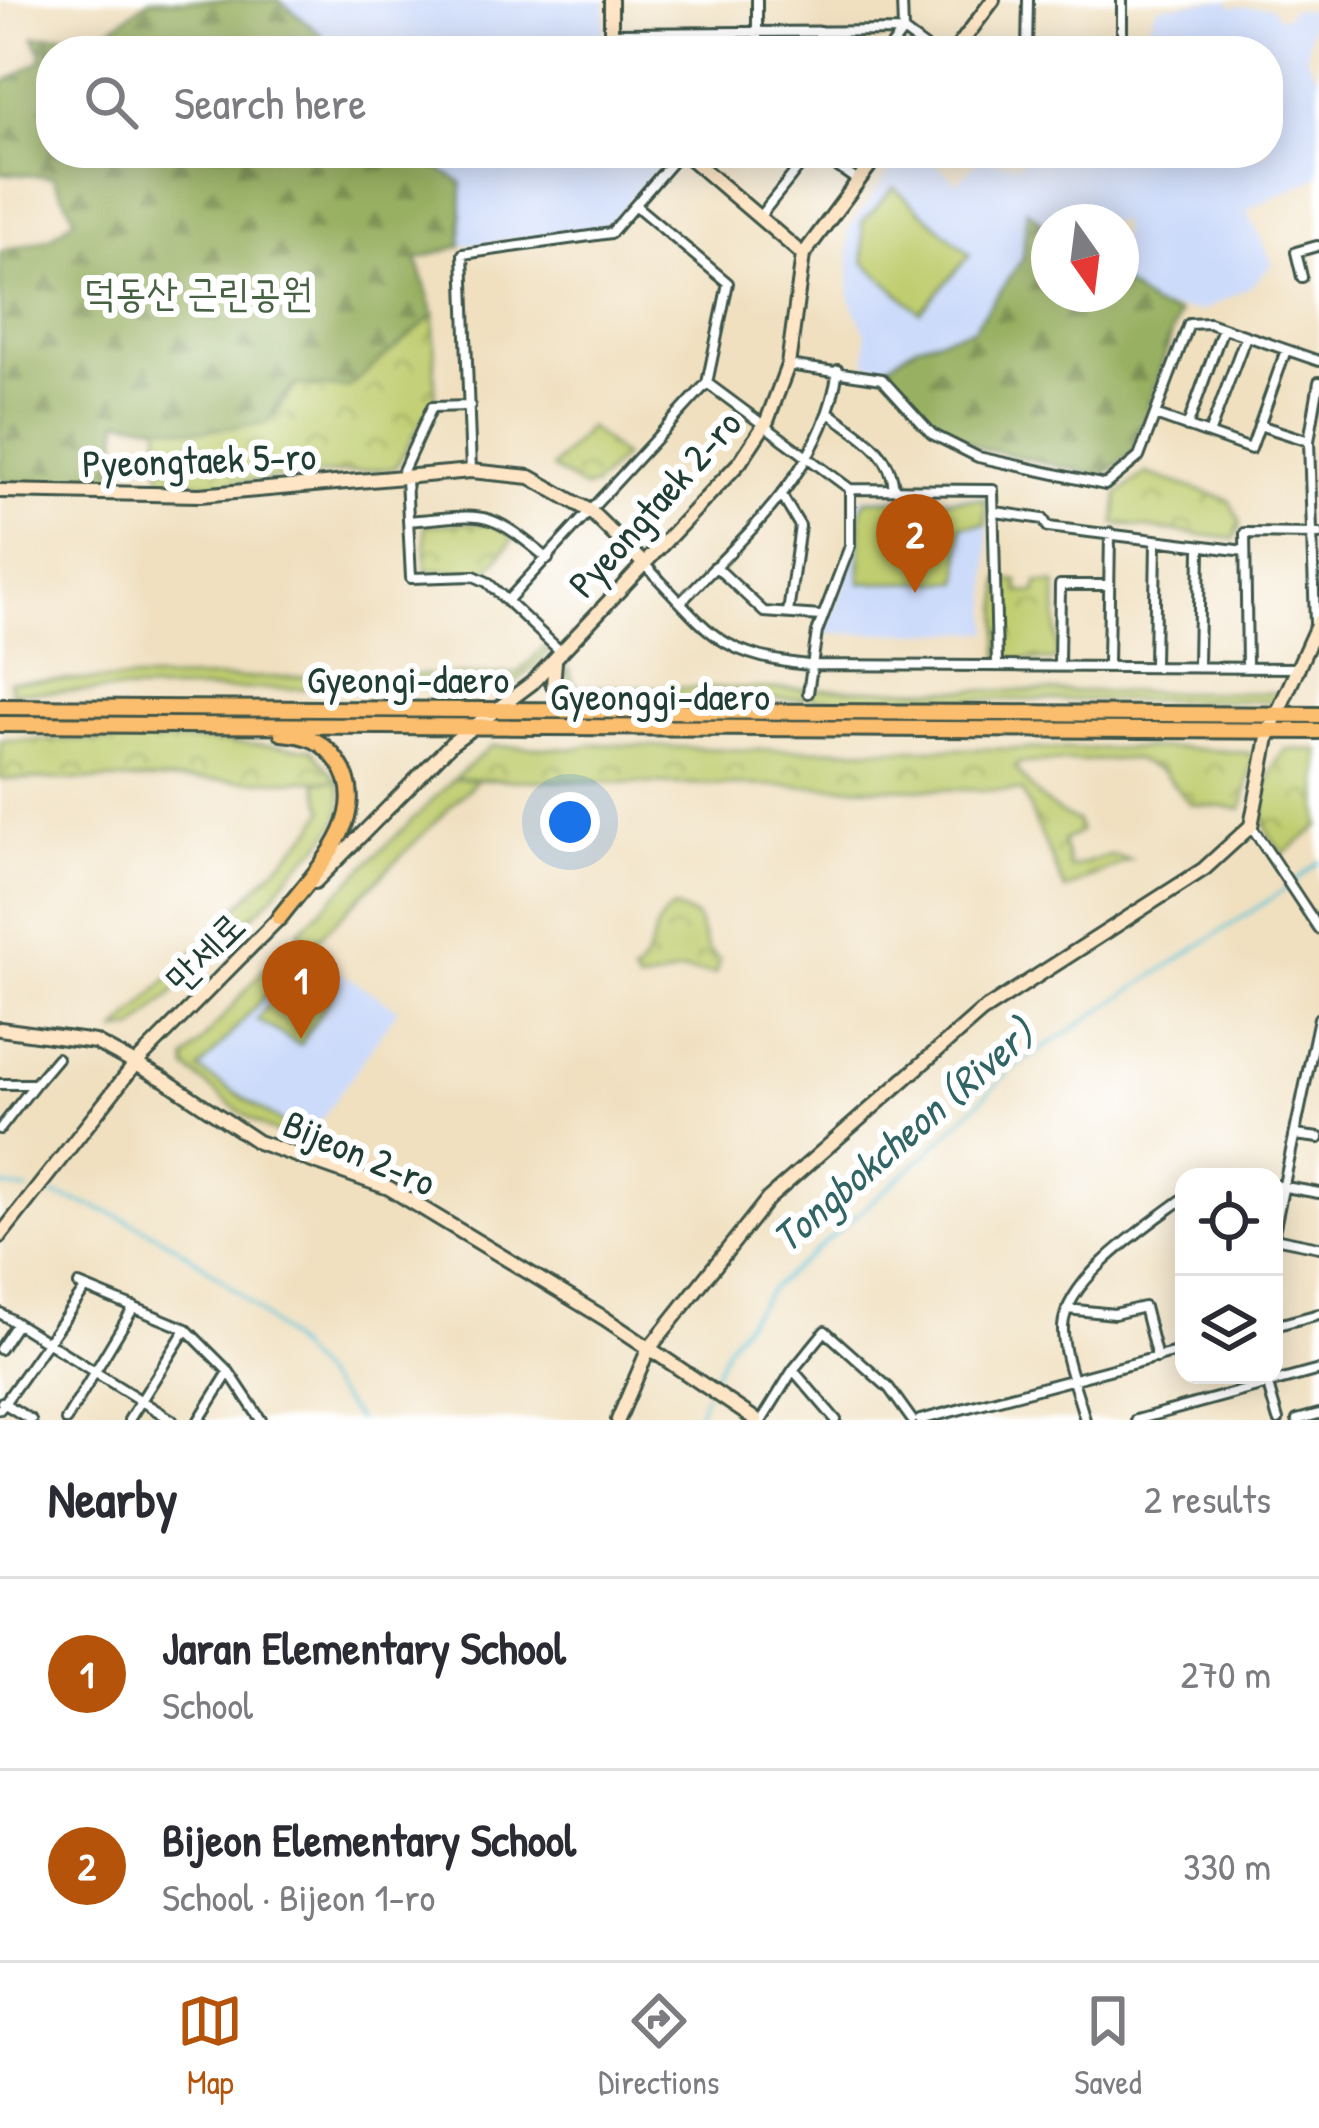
<!DOCTYPE html>
<html lang="en">
<head>
<meta charset="utf-8">
<style>
  body { margin:0; font-family:"Patrick Hand","Poor Story",sans-serif; background:#f7f7f7; color:#2b2b33 }
  .controls { position:absolute; right:36px; bottom:36px; display:grid; overflow:hidden; border-radius:24px; box-shadow:0 6px 30px #0003 }
  .controls button { width:108px; height:108px; display:grid; place-items:center; padding:0; border:0; border-bottom:3px solid #e1e1e2; background:#fff; color:#2b2b33; font:60px sans-serif }
  .compass { position:absolute; left:1031px; top:204px; width:108px; height:108px; border-radius:50%; background:#fff; box-shadow:0 6px 30px #0003; rotate:166deg }
  .you { position:absolute; left:570px; top:822px; width:42px; height:42px; margin:-30px; border:9px solid #fff; border-radius:50%; background:#1a73e8; box-shadow:0 0 0 18px #1a73e833 }
  .badge { display:grid; place-items:center; width:78px; height:78px; border-radius:50%; background:#b45309; color:#fff; font-size:39px; font-weight:700 }
  .pin { position:absolute; translate:-50% -99px; filter:drop-shadow(0 3px 6px #0008) }
  .pin::after { content:''; position:absolute; top:63px; width:42px; height:36px; background:inherit; clip-path:polygon(0 0,100% 0,50% 100%) }
  .list { margin:0; padding:0; list-style:none }
  h2 { display:flex; justify-content:space-between; align-items:center; height:156px; margin:0; padding:0 48px; font-size:51px }
  h2 small { font-size:39px; font-weight:400; color:#7c7c81 }
  .list li { display:grid; grid-template-columns:78px 1fr auto; gap:36px; align-items:center; box-sizing:border-box; height:192px; padding:0 48px; border-top:3px solid #e1e1e2 }
  .list b { display:block; font-size:45px; white-space:nowrap }
  .list p { margin:0; font-size:39px; white-space:nowrap; color:#7c7c81 }
  .list em { font-size:39px; font-style:normal; color:#7c7c81 }
  .icon { flex:none; width:66px; height:66px; fill:none; stroke:currentColor; stroke-width:2; stroke-linecap:round; stroke-linejoin:round }
  .map { position:relative; flex:none; width:1319px; height:1420px; overflow:hidden }
  .search { position:absolute; background:#fff; box-shadow:0 6px 30px #0003; left:36px; right:36px; top:36px; height:132px; display:flex; align-items:center; gap:30px; box-sizing:border-box; padding:0 42px; border-radius:48px; color:#7c7c81; font-size:45px }
  .sheet { height:540px; background:#fff }
  nav { display:flex; justify-content:space-around; align-items:center; box-sizing:border-box; height:168px; border-top:3px solid #e1e1e2; background:#fff; font-size:33px; color:#7c7c81 }
  nav a { display:grid; justify-items:center; gap:6px }
  nav .on { color:#b45309 }
  .map>svg:first-child { display:block }
  .built { fill:#cddbfa }
  .grass { fill:#c0cd6f; stroke:#708552; stroke-width:3 }
  .forest { fill:url(#forest-firs); stroke:#5c764b; stroke-width:3 }
  .park { fill:url(#park-crowns); stroke:#708552; stroke-width:3 }
  .lines { fill:none; stroke-linecap:round; stroke-linejoin:round }
  .stream { stroke:#5ac3d7; stroke-width:3 }
  .street-casing { stroke:#3e5549; stroke-width:14 }
  .secondary-casing { stroke:#3e5549; stroke-width:18 }
  .primary-casing { stroke:#3e5549; stroke-width:20 }
  .street { stroke:#fff; stroke-width:8 }
  .secondary { stroke:#fde5c5; stroke-width:12 }
  .primary { stroke:#fbbd6e; stroke-width:14 }
  .labels { text-anchor:middle; dominant-baseline:central; stroke-width:12; stroke-linejoin:round; paint-order:stroke }
  .park-label { font-size:39px; fill:#476143; stroke:#fff }
  .street-label { font-size:39px; fill:#1f3d34; stroke:#fff }
  .water-label { font-size:42px; font-style:italic; fill:#316565; stroke:#fff }
</style>
</head>
<body>
<div class="map">
<svg width="1319" height="1420" viewBox="0 0 1319 1420">
  <defs>
    <pattern id="forest-firs" width="22" height="20" patternUnits="userSpaceOnUse" patternTransform="scale(3)"><rect width="22" height="20" fill="#98b062"/><path d="M5 1l3.5 6h-7zM16 11l3.5 6h-7z" fill="#7b9052"/></pattern>
    <pattern id="park-crowns" width="20" height="18" patternUnits="userSpaceOnUse" patternTransform="scale(3)"><rect width="20" height="18" fill="#c0cd6f"/><path d="M2 6a3 3 0 1 1 6 0M12 15a3 3 0 1 1 6 0" fill="none" stroke="#9ba85c"/></pattern>
  </defs>
  <rect width="100%" height="100%" fill="#fff"/>
  <filter id="ink" filterUnits="userSpaceOnUse"><feTurbulence type="fractalNoise" baseFrequency=".00833" numOctaves="2"/><feDisplacementMap in="SourceGraphic" scale="24" xChannelSelector="R" yChannelSelector="G"/><feConvolveMatrix kernelMatrix="1 2 1 2 8 2 1 2 1" color-interpolation-filters="sRGB"/></filter>
  <filter id="wash" filterUnits="userSpaceOnUse"><feTurbulence type="fractalNoise" baseFrequency=".004" numOctaves="4" result="noise"/><feDisplacementMap in="SourceGraphic" scale="48" xChannelSelector="R" yChannelSelector="G"/><feGaussianBlur stdDeviation="2.7" result="paint"/><feColorMatrix in="noise" values="0 0 0 0 0 0 0 0 0 0 0 0 0 0 0 0 0 1.4 0 .05"/><feComposite in="paint" operator="in"/></filter>
  <g filter="url(#wash)">
    <rect width="100%" height="100%" fill="#f0e0c0"/>
    <path class="built" d="M279 0H605L603 51H320L322 35Z
      M1229 0 1230 6 1271 7 1278 17 1289 15V9L1313 10 1306 57 1319 77V176L1247 210 1273 264 1250 287 1203 311 1154 307 1121 282V222H1049V227L1028 211 1023 258 973 329 916 345 887 366 866 364V334L850 299 848 229 904 153H922L958 183 979 159 1018 165 1032 153H1268V51H1140L1157 6Z
      M414 153H667L668 157 605 227 461 246 431 163Z
      M987 496 990 632 824 634 857 553 858 503 864 497Z
      M306 950 398 1009 308 1139 198 1070Z"/>
    <path class="grass" d="M894 187 970 255 920 312 864 262 862 223Z
      M985 499 986 524 961 526 960 582 860 583 861 509 866 500Z
      M544 647 549 652 512 686 12 692 9 681 517 674Z
      M567 667 576 687 805 689V699L584 698 565 684Z
      M812 689 1282 693 1277 701 812 699Z
      M454 779 477 780 314 943 298 932Z
      M316 781H338C356 836 298 853 275 894L135 1029 117 1031 314 828 324 810Z
      M290 939 306 950 301 956 339 984 300 1045 257 1020 297 960 199 1070 308 1139 306 1143C257 1132 225 1099 187 1069L186 1060Z"/>
    <path class="forest" d="M149 0H279L322 35 320 51H51V153H414L462 183 461 246 417 259 434 315 348 388 296 385 280 400 268 423 203 431 119 420 116 481 7 483 0 477V252L51 238 75 218 53 177 0 173V85L43 59 34 37 107 31Z
      M1027 210 1049 227V294H1121V282L1154 307 1179 313 1133 451 1103 476 980 448 925 416 887 366 916 345 973 329 1023 258Z"/>
    <path class="park" d="M434 315 435 398 395 468 212 484 160 480 159 425 203 431 268 423 296 385 348 388Z
      M589 427 623 457 594 486 583 488 552 468Z
      M1146 473 1229 500 1241 523 1234 539 1115 524 1118 494Z
      M467 523 497 526 514 538 486 573 426 570 425 526Z
      M1000 579 1018 581 1019 592 1036 593 1037 583 1056 584 1057 657 1052 661 999 657Z
      M0 740 208 741 311 749 338 781 0 779Z
      M593 744 748 750 1184 748 1249 753 1253 759 1242 809 1191 804 1162 772 1133 759 1020 763 1015 767C1032 791 1050 811 1077 821L1080 832 1063 841 1070 868 1110 855 1130 859 1065 890 1022 791 454 779 491 746 571 749Z
      M1286 749 1319 750V827L1284 853C1252 826 1261 779 1286 749Z
      M674 908 696 917 708 949 720 960 715 974 683 971 639 983 633 975C656 957 649 920 674 908Z"/>
    <g class="lines">
      <path class="stream" d="M1294 882 1319 862
        M0 1186 28 1190
        M43 1193C178 1219 276 1318 358 1420
        M710 1385 728 1345 773 1287 927 1154 1013 1068 1287 888
        M695 1420 706 1394"/>
    </g>
  </g>
  <g filter="url(#ink)">
    <g class="lines">
      <defs>
        <path id="street" d="M612 33 903 31 930 51
          M757 51V0
          M888 51 903 31 902 0
          M1027 51 1028 0
          M1122 51V0
          M818 153 858 181
          M760 216 810 153
          M1302 277 1296 252 1317 246
          M788 365 882 379 932 434 978 457 1105 485 1139 457 1189 324 1209 323 1319 361
          M707 383 850 489 993 490 997 664
          M831 414C860 436 890 450 894 488
          M1155 415 1251 449 1286 350
          M1259 425 1309 441
          M1187 427 1223 328
          M1209 434 1246 336
          M471 471 463 254 611 233 680 153
          M401 475 432 407 470 406
          M406 478 411 578 474 576 487 582 560 651
          M783 498 800 526 788 613
          M996 512 1043 519 1048 527 1245 551
          M408 521C486 515 486 507 548 559
          M645 565C708 629 714 655 808 665L1300 668
          M715 566 764 612 821 616
          M507 601 707 383 728 283 636 206
          M681 602C748 532 823 471 838 370
          M1315 623 1309 441 1319 382
          M1059 664 1060 585H1109
          M1108 664 1110 533
          M1154 664 1156 541
          M1198 665 1200 549
          M1247 665 1245 533 1319 534
          M808 693 817 632 850 546V489
          M1251 826 1319 929
          M0 1084H35L0 1129
          M35 1084 57 1058
          M1295 1135 1319 1138
          M1274 1185 1319 1193
          M1274 1232 1319 1018
          M1274 1238 1319 1247
          M79 1285 186 1329 229 1372 261 1420
          M1067 1309 1114 1314 1144 1307 1157 1358
          M0 1313 172 1420
          M1274 1326 1319 1314
          M0 1349 17 1324
          M793 1370 836 1420
          M1265 1375 1278 1420
          M2 1402 31 1420
          M0 1409 85 1289
          M66 1420 134 1307
          M129 1420 186 1329
          M199 1420 229 1372
          M762 1420 793 1370 825 1331 889 1388 912 1420
          M920 1420 1184 1350
          M1085 1420C1078 1392 1062 1356 1063 1327 1066 1278 1147 1226 1184 1198
          M1136 1420 1319 1370
          M1297 1420 1319 1414"/>
        <path id="secondary" d="M611 51V0
          M955 51 993 0
          M684 153 803 255
          M0 491 200 495 471 471 530 477 590 511 644 564
          M555 662 553 685 575 712
          M315 882 452 743 532 683 740 462 767 421 788 365 803 255 879 153
          M0 1029 95 1042 165 1080 258 1142 389 1188 604 1318 756 1420
          M0 1236 136 1063 284 913
          M618 1420 648 1350 768 1199 981 1012 1204 869 1251 826 1269 732 1319 621"/>
        <path id="primary" d="M0 707 1319 715
          M0 724 1319 731
          M279 918C310 877 377 816 338 762 323 740 307 735 282 733"/>
      </defs>
      <use href="#street" class="street-casing"/>
      <use href="#secondary" class="secondary-casing"/>
      <use href="#primary" class="primary-casing"/>
      <use href="#street" class="street"/>
      <use href="#secondary" class="secondary"/>
      <use href="#primary" class="primary"/>
    </g>
  </g>
  <g class="labels">
    <g class="park-label">
      <text x="198" y="291">덕동산 근린공원</text>
    </g>
    <g class="street-label">
      <text transform="translate(199 459) rotate(-2)">Pyeongtaek 5-ro</text>
      <text transform="translate(654 503) rotate(-48)">Pyeongtaek 2-ro</text>
      <text x="408" y="678">Gyeongi-daero</text>
      <text x="660" y="695">Gyeonggi-daero</text>
      <text transform="translate(204 951) rotate(-45)">만세로</text>
      <text transform="translate(360 1152) rotate(23)">Bijeon 2-ro</text>
    </g>
    <g class="water-label">
      <text transform="translate(902 1135) rotate(-41)">Tongbokcheon (River)</text>
    </g>
  </g>
</svg>
<div class="controls">
<button><svg class="icon" aria-label="locate" viewBox="0 0 24 24"><circle cx="12" cy="12" r="6"/><path d="M12 2v4M12 18v4M2 12h4M18 12h4"/></svg></button>
<button><svg class="icon" aria-label="layers" viewBox="0 0 24 24"><path d="M12 4l9 5-9 5-9-5zM3 14l9 5 9-5"/></svg></button>
</div>
<svg class="compass" viewBox="-18 -18 36 36"><path d="M0-13l5 13h-10z" fill="#e53935"/><path d="M0 13l5-13h-10z" fill="#7c7c81"/></svg>
<div class="you"></div>
<div class="pin badge" style="left:301px;top:1039px">1</div>
<div class="pin badge" style="left:915px;top:593px">2</div>
<div class="search"><svg class="icon" aria-label="search" viewBox="0 0 24 24"><circle cx="10" cy="10" r="6"/><path d="M15 15l6 6"/></svg>Search here</div>
</div>
<section class="sheet">
<h2>Nearby<small>2 results</small></h2>
<ul class="list">
<li><span class="badge">1</span><div><b>Jaran Elementary School</b><p>School</p></div><em>270 m</em></li>
<li><span class="badge">2</span><div><b>Bijeon Elementary School</b><p>School · Bijeon 1-ro</p></div><em>330 m</em></li>
</ul>
</section>
<nav>
<a class="on"><svg class="icon" aria-label="map" viewBox="0 0 24 24"><path d="M3 6l6-2 6 2 6-2v14l-6 2-6-2-6 2zM9 4v14M15 6v14"/></svg>Map</a>
<a><svg class="icon" aria-label="directions" viewBox="0 0 24 24"><path d="M12 3l9 9-9 9-9-9zM9 14v-3h6M13 9l2 2-2 2"/></svg>Directions</a>
<a><svg class="icon" aria-label="saved" viewBox="0 0 24 24"><path d="M7 4h10v16l-5-4-5 4z"/></svg>Saved</a>
</nav>
</body>
</html>
